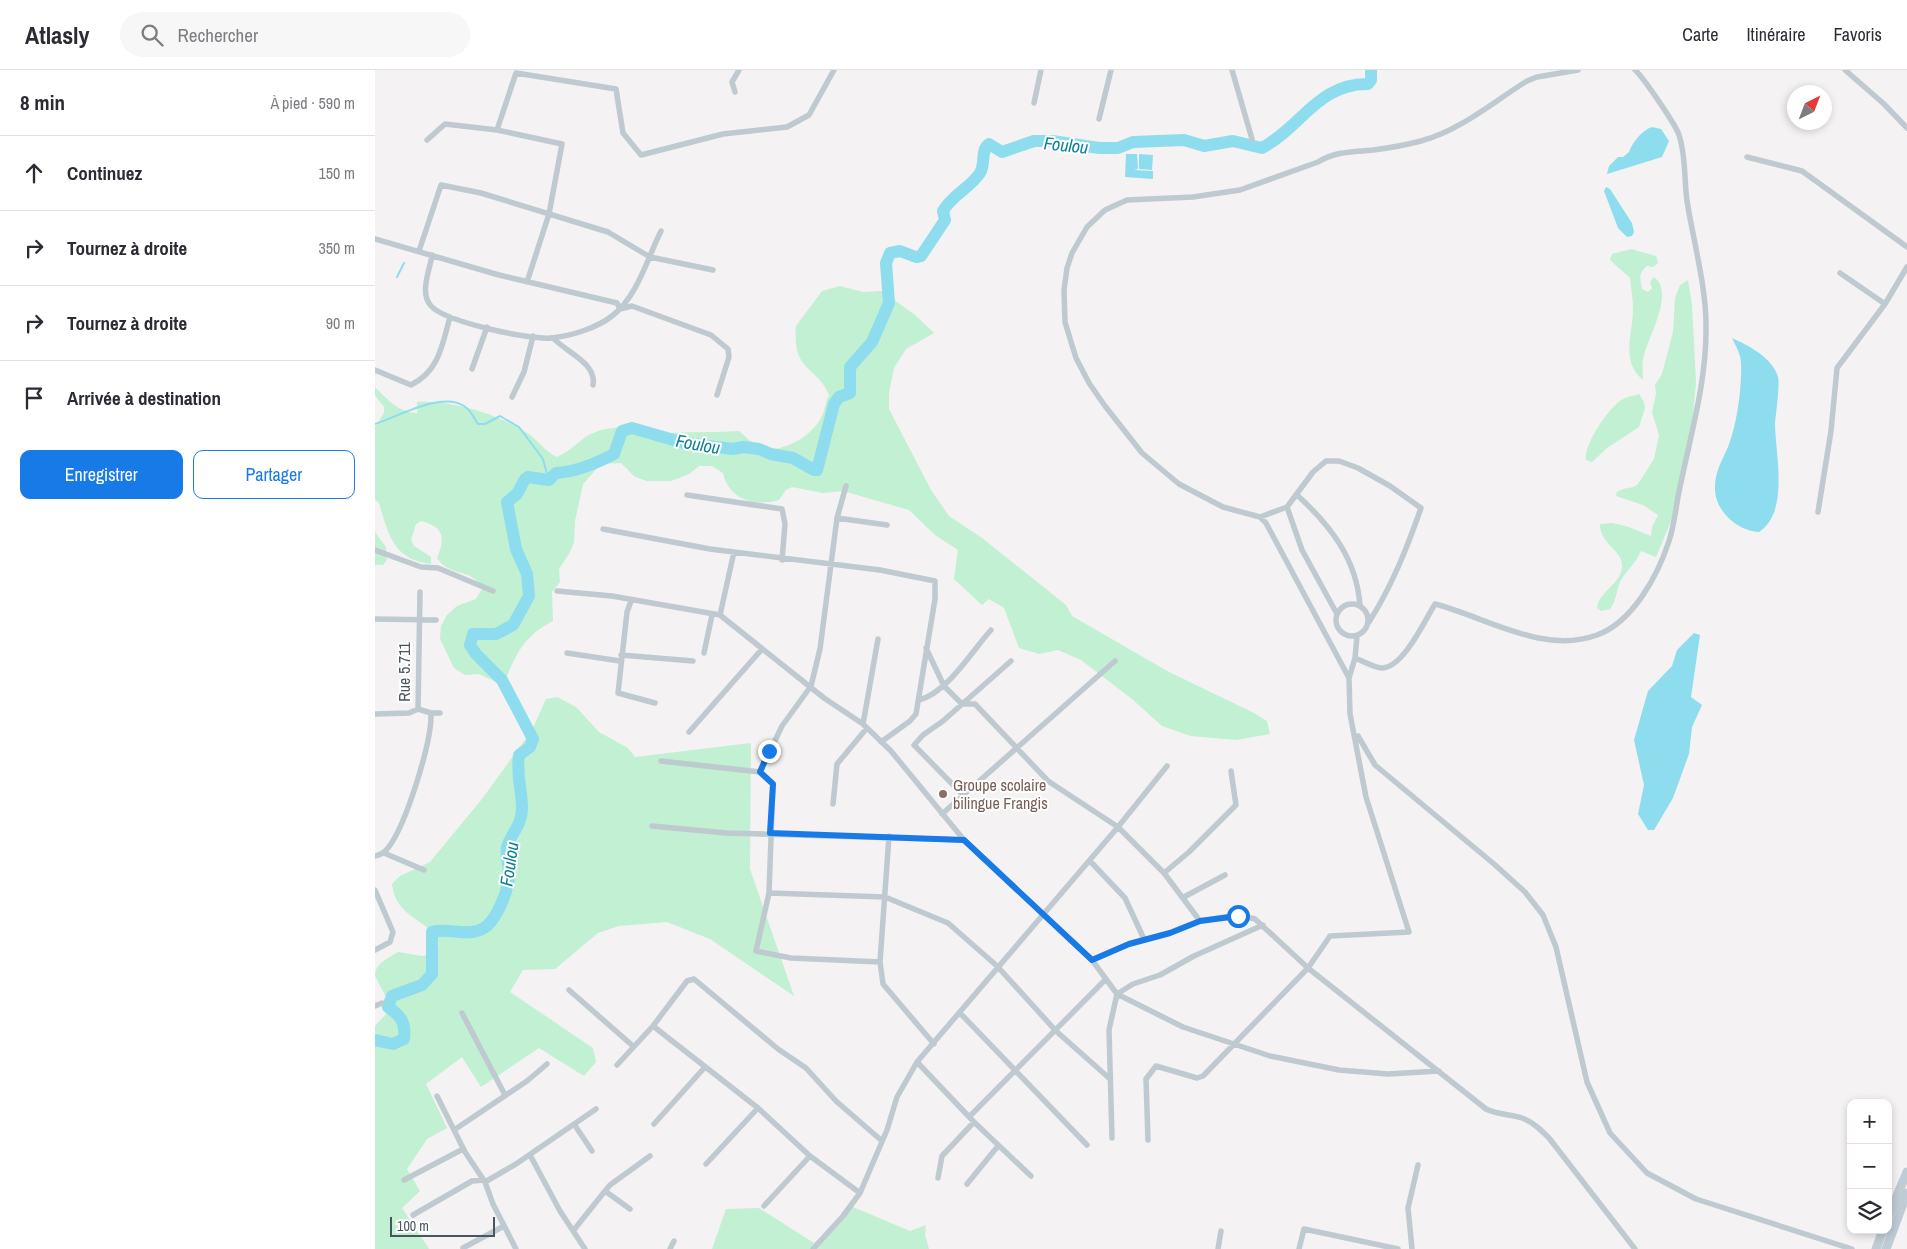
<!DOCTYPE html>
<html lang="fr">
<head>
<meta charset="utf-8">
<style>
  body { margin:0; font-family:"Archivo Narrow",sans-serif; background:#f7f7f7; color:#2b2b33 }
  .controls { position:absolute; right:15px; bottom:15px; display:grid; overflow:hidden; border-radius:10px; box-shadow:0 2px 8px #0003 }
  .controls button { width:45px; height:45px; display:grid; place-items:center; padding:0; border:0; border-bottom:1px solid #e1e1e2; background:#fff; color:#2b2b33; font:25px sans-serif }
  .compass { position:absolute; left:1412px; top:15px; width:45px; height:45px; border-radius:50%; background:#fff; box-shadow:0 2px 8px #0003; rotate:42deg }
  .scale { position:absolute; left:15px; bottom:12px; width:105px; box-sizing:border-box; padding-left:5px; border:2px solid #49565f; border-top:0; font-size:14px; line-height:18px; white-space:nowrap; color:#49565f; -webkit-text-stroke:4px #fff; paint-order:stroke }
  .stop { position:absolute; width:15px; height:15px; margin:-11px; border:4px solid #187ae7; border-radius:50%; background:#fff }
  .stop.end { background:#187ae7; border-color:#fff; box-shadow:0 1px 5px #0008 }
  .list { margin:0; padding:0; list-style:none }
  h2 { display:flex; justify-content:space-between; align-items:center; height:65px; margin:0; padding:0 20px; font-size:21px }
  h2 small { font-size:16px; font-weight:400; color:#7c7c81 }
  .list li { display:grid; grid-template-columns:32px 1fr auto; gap:15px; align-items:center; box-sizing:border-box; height:75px; padding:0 20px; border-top:1px solid #e1e1e2 }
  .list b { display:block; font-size:19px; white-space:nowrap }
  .list em { font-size:16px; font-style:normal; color:#7c7c81 }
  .actions { display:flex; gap:10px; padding:15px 20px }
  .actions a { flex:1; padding:11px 0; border:1px solid #187ae7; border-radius:10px; text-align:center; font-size:18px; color:#187ae7 }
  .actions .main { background:#187ae7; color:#fff }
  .icon { flex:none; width:28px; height:28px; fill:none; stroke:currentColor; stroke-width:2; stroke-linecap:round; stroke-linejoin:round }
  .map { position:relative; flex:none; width:1532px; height:1179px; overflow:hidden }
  header { display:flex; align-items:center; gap:30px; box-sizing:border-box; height:70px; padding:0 25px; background:#fff; border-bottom:1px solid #e1e1e2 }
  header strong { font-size:24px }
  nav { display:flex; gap:28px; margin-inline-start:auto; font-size:18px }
  .search { width:350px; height:45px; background:#f7f7f7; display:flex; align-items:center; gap:12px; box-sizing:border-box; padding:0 18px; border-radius:28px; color:#7c7c81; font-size:19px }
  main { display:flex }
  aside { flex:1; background:#fff }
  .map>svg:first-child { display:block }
  .green { fill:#c1f0d2 }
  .water { fill:#8eddee }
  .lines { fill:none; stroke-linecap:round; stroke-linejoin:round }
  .stream { stroke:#8eddee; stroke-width:2 }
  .river { stroke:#8eddee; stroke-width:12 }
  .street { stroke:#bfc9d0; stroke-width:5.5 }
  .secondary { stroke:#bfcbd5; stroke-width:9 }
  .route { stroke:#187ae7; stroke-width:6 }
  .education-dot { fill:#8d6e63; stroke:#fff; stroke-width:2 }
  .labels { text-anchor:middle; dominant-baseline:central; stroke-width:4; stroke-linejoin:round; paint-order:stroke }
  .street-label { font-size:16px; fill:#49565f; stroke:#fff }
  .education-label { font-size:16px; fill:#785e54; stroke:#fff; text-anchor:start }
  .water-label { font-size:18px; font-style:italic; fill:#0c8098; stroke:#fff }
</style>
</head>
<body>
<header>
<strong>Atlasly</strong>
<div class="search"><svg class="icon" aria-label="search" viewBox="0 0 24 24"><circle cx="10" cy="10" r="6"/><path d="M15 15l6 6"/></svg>Rechercher</div>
<nav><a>Carte</a><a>Itinéraire</a><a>Favoris</a></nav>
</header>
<main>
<aside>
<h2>8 min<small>À pied · 590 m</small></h2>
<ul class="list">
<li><svg class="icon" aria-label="ahead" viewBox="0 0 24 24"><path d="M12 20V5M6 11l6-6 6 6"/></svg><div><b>Continuez</b></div><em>150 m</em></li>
<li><svg class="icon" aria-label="right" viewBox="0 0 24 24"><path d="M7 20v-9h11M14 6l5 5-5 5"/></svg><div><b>Tournez à droite</b></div><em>350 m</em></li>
<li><svg class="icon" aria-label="right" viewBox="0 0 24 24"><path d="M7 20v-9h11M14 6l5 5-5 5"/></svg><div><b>Tournez à droite</b></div><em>90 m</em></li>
<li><svg class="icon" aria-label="arrive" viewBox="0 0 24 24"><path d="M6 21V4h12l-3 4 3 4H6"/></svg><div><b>Arrivée à destination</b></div></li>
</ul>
<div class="actions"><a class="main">Enregistrer</a><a>Partager</a></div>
</aside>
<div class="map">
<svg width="1532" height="1179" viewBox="0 0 1532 1179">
  <rect width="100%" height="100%" fill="#f4f2f2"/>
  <path class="green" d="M1256 179 1281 186 1283 193 1278 197 1272 196C1263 203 1265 209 1267 219L1273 222 1277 218 1275 212 1279 207C1301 224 1271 269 1268 290 1267 296 1268 303 1268 310 1245 291 1258 264 1258 239 1258 229 1256 218 1255 208L1235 190 1237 184Z
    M1313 210 1317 235 1321 313 1315 377 1296 451 1281 487 1266 481C1261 492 1255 497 1248 507 1241 516 1243 529 1235 539L1226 541 1222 538C1224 521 1248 513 1247 495 1247 480 1225 474 1225 454L1237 453 1251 456 1276 466 1277 457 1283 445 1268 435 1241 426 1242 422C1249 417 1258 419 1263 414L1279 389 1284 365 1277 342 1281 324 1280 315 1287 304 1298 262 1300 228 1305 215Z
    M465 216 488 222 507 221 540 245 559 263 531 279 519 298 514 323V339L556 420 574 446 607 468 691 535 697 546 794 602 879 643 892 651 895 664 861 670 816 666 787 656 757 629 706 590 683 580 664 584 644 578 629 538 614 529 607 535 579 509 583 480 560 465 534 440 468 421 448 423 417 417 411 420 404 430C380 437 354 430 348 403L337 396H324L314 404 296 411H272L260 407 246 393 226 394 208 414 200 451 199 472 195 482 184 499 185 512 177 522 178 551C145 568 140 588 126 620L123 613 104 604 90 605 79 598 65 569 66 556 72 545 82 536 101 529 107 519C98 497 75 508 62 488 70 469 70 457 46 451L41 454 36 470 39 476 56 487V494C18 489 14 466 4 433L0 429V357L9 343V337L0 325V317C13 330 23 342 42 343V332C77 330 127 345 155 365 164 372 171 382 182 387 193 382 199 376 208 369 225 356 254 354 271 365 302 361 333 363 364 361L374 370 397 380C417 376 436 366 446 348 450 340 450 333 454 325 441 294 417 303 421 256L447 221Z
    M1264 324 1269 332 1270 338 1264 357 1232 378 1217 392 1211 390C1208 376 1233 339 1245 331 1250 327 1258 326 1264 324Z
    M0 462 11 477 12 490 8 495H0Z
    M182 627 201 637 224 662 253 678 260 687 376 673 375 799 419 926 335 869 292 852 244 856 223 863 180 899 148 900 135 922 218 978 221 992 209 1006 164 978 106 1017 87 987 51 1014 72 1058 52 1069 32 1099 45 1121 27 1138 54 1179H0V956L11 944 14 933 0 906C0 893 14 888 23 882L47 886 58 884 64 874C54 847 21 850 17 814L25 806 55 792 107 729 157 660 171 629Z
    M478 1137 535 1161 551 1155 550 1165 554 1179H337L351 1139 384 1138 439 1173Z"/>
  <path class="water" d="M1277 57 1286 59 1294 71 1287 87 1232 104 1234 96 1243 87H1248L1254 82C1257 73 1267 60 1277 57Z
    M751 84H762L763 99 759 100 778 101V109L750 107Z
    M764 84 778 85 777 100 764 99Z
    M1231 117 1235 119 1257 153 1259 162 1257 166 1252 167 1243 158 1229 121Z
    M1357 268C1373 275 1398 288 1403 307 1405 314 1401 343 1400 353 1400 383 1415 442 1384 462 1362 461 1339 440 1340 417 1340 401 1347 391 1353 377 1362 354 1367 318 1366 293 1366 285 1361 276 1357 268Z
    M1319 563 1325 565 1316 627 1327 635 1317 657 1314 684 1298 728 1279 760H1273L1263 744 1269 715 1259 670 1273 621 1297 596 1302 580Z"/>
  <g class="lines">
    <path class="stream" d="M22 207 29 193
      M0 354C22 347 67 321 89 336 97 341 98 347 103 354H110L125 346 144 357 168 389 172 404 177 408"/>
    <path class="river" d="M0 970 18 974 29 969C31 952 26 946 13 937L17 926 47 915 57 904V862C73 857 93 868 109 858 122 850 134 819 134 804 134 795 130 786 132 777 136 763 147 756 147 738 147 719 141 707 144 685L155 677 158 669 127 610 101 584 95 575 98 564H121L138 555 154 526 152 504 141 479 132 432 142 424 150 409 153 407 174 410 181 403C201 402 220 394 239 384L247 361 257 358 309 373 358 379 368 377 384 379 396 384 418 388 439 400H442L459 334 464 327 475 323V297L497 272 514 233 511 193 515 183 525 181 541 187 546 186 570 150 568 141C577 125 595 118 605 103 611 94 605 80 614 74L627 82 659 71H677L724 78H743L758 72 809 70 829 76 858 71 887 78C926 57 944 13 993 14L996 10V0"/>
    <path class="street" d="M857 0 877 69
      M1470 0 1509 34 1532 58
      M360 22 357 12 364 0
      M659 33 666 0
      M724 49 736 0
      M122 60 141 3 241 19 248 63 266 85 348 64 412 57 434 45 459 0
      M52 70 70 54 122 60 187 74 174 144 152 212
      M1372 87 1427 101 1532 177
      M0 169 124 205 242 233 245 239 257 236 336 265 353 279 354 287 342 325
      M44 181 66 115 106 123 233 162 275 187 338 200
      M57 185C55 200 44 223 56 236 71 252 154 270 176 268 196 266 222 258 237 246 263 226 272 189 286 161
      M1465 203 1510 234
      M178 268C191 282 222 293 218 315
      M97 299 112 257
      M0 300 36 315C64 301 67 276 75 247
      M137 327 149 302 158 266
      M312 425 407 439 410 454 407 490
      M922 425C955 455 982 489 985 536
      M912 437 927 480 962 544
      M1443 442 1456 361 1462 298 1510 234 1532 197
      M885 447 912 437 938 402 951 391H964L983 398 1015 416 1046 438C1032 478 1017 516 994 552
      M462 448 471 416
      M228 459 335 479 505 500 560 511V529L541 644 535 651 506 672
      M0 480 46 497 63 498 118 521
      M182 521 237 526 345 545 449 628 488 654 516 681 589 770 717 890 742 924 734 960 737 1068
      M256 531 252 542 243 623 280 633
      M961 550a16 16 0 1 1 32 0a16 16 0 1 1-32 0Z
      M345 545 359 482
      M0 549 61 550
      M982 566 980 588 974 608 975 644 991 727 1034 862 955 866 933 898 1111 1039C1123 1045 1135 1044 1147 1048 1158 1052 1166 1060 1174 1068L1260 1179
      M192 583 245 591
      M329 583 337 545
      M246 585 318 591
      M980 588C988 591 998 597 1006 598 1028 599 1050 550 1060 534 1111 547 1168 585 1222 565 1258 552 1283 505 1294 471 1300 453 1301 434 1305 417 1316 363 1332 310 1331 255 1331 216 1318 169 1312 131 1309 109 1311 86 1304 65 1301 55 1268 7 1260 0
      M974 608 891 453 885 447 848 437 804 414 767 383 730 336 714 313 701 288 690 252 689 220 692 198 697 183 712 157 730 140 752 130 818 127 865 120 943 92C961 81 977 82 998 80 1014 78 1031 75 1046 71 1086 60 1118 32 1152 11L1162 7 1203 0
      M544 630C572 623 597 581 616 560
      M43 639 56 643H65
      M0 644 34 643 43 639 45 522
      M488 654 503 569
      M314 662 387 579
      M983 666 1000 695 1119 794 1150 822 1168 845 1181 877 1212 1012 1235 1063 1272 1103 1321 1129 1477 1179
      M286 691 385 702 407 656 436 616 445 579 462 448 512 455
      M385 702 398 714 394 823 381 881 416 888 505 892
      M588 725 539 675 548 665 568 651 636 591
      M458 734 462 694 492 658
      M567 744 740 591
      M277 756 351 763 589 770
      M514 766 505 892 508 914 559 974
      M9 783 49 800
      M0 786C5 785 9 783 13 778 31 755 57 672 56 643
      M715 791 750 828 769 869
      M789 803 814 782 861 735 856 701
      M0 820 18 862 15 872 0 880
      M394 823 510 827 573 853 622 896 681 961 734 1008
      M809 827 850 805
      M717 890 754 874 795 863 825 851
      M194 920 258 976
      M742 924 808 957 895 986 964 1000 1013 1004 1064 1001
      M742 924 758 914 785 905 819 886 888 855
      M0 936 7 933
      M87 943 130 1025
      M585 943 712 1075
      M278 956 383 1038 435 1086 485 1123
      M542 992 599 1052 656 1106
      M242 995 278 956 312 911 319 909 403 979 431 998 461 1031 507 1071
      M62 1026 90 1082 110 1112 118 1134 141 1179
      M594 1047 731 909
      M199 1054 217 1081
      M279 1054 330 997
      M79 1060 152 1011 172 994
      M773 1070 771 1009 781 996 822 1008 828 1006 933 898 880 849 863 845 825 851 789 803 743 757 792 696
      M155 1085 185 1141 210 1179
      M331 1094 383 1038
      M563 1108 567 1086 599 1052
      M29 1110 88 1079
      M110 1112 141 1094 221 1039
      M592 1114 623 1076
      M230 1121 235 1115 275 1086
      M389 1136 435 1086
      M38 1145 97 1111 109 1110
      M198 1161 230 1121 255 1139
      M88 1178 129 1156
      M295 1179 299 1171
      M438 1179 468 1146 485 1123 512 1060 522 1027 542 992 743 757 673 711 600 634H587L569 616 551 578
      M843 1179 846 1161
      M924 1179 929 1159 1023 1179
      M1037 1179 1033 1138 1043 1095"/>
    <path class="secondary" d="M1513 1147 1532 1102
      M1501 1179 1508 1160
      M1511 1179 1532 1123"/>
  </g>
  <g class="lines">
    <path class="route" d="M394 681 385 702 398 714 395 763 589 770 717 890 754 874 795 863 825 851 863 846"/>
  </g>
  <circle class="education-dot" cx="568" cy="724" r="5"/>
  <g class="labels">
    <g class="street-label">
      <text transform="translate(29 602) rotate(-90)">Rue 5.711</text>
    </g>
    <g class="education-label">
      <text x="578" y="715">Groupe scolaire<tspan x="578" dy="18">bilingue Frangis</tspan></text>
    </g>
    <g class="water-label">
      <text transform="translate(691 75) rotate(6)">Foulou</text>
      <text transform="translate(323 374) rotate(10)">Foulou</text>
      <text transform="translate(134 794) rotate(-82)">Foulou</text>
    </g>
  </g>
</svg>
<div class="controls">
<button>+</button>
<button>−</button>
<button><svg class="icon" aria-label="layers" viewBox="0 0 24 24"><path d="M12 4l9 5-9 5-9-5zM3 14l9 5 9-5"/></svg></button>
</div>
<svg class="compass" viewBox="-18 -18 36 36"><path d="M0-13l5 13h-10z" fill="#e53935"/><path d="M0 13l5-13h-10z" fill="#7c7c81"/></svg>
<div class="scale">100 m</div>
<div class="stop" style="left:863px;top:846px"></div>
<div class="stop end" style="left:394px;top:681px"></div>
</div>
</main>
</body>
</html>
